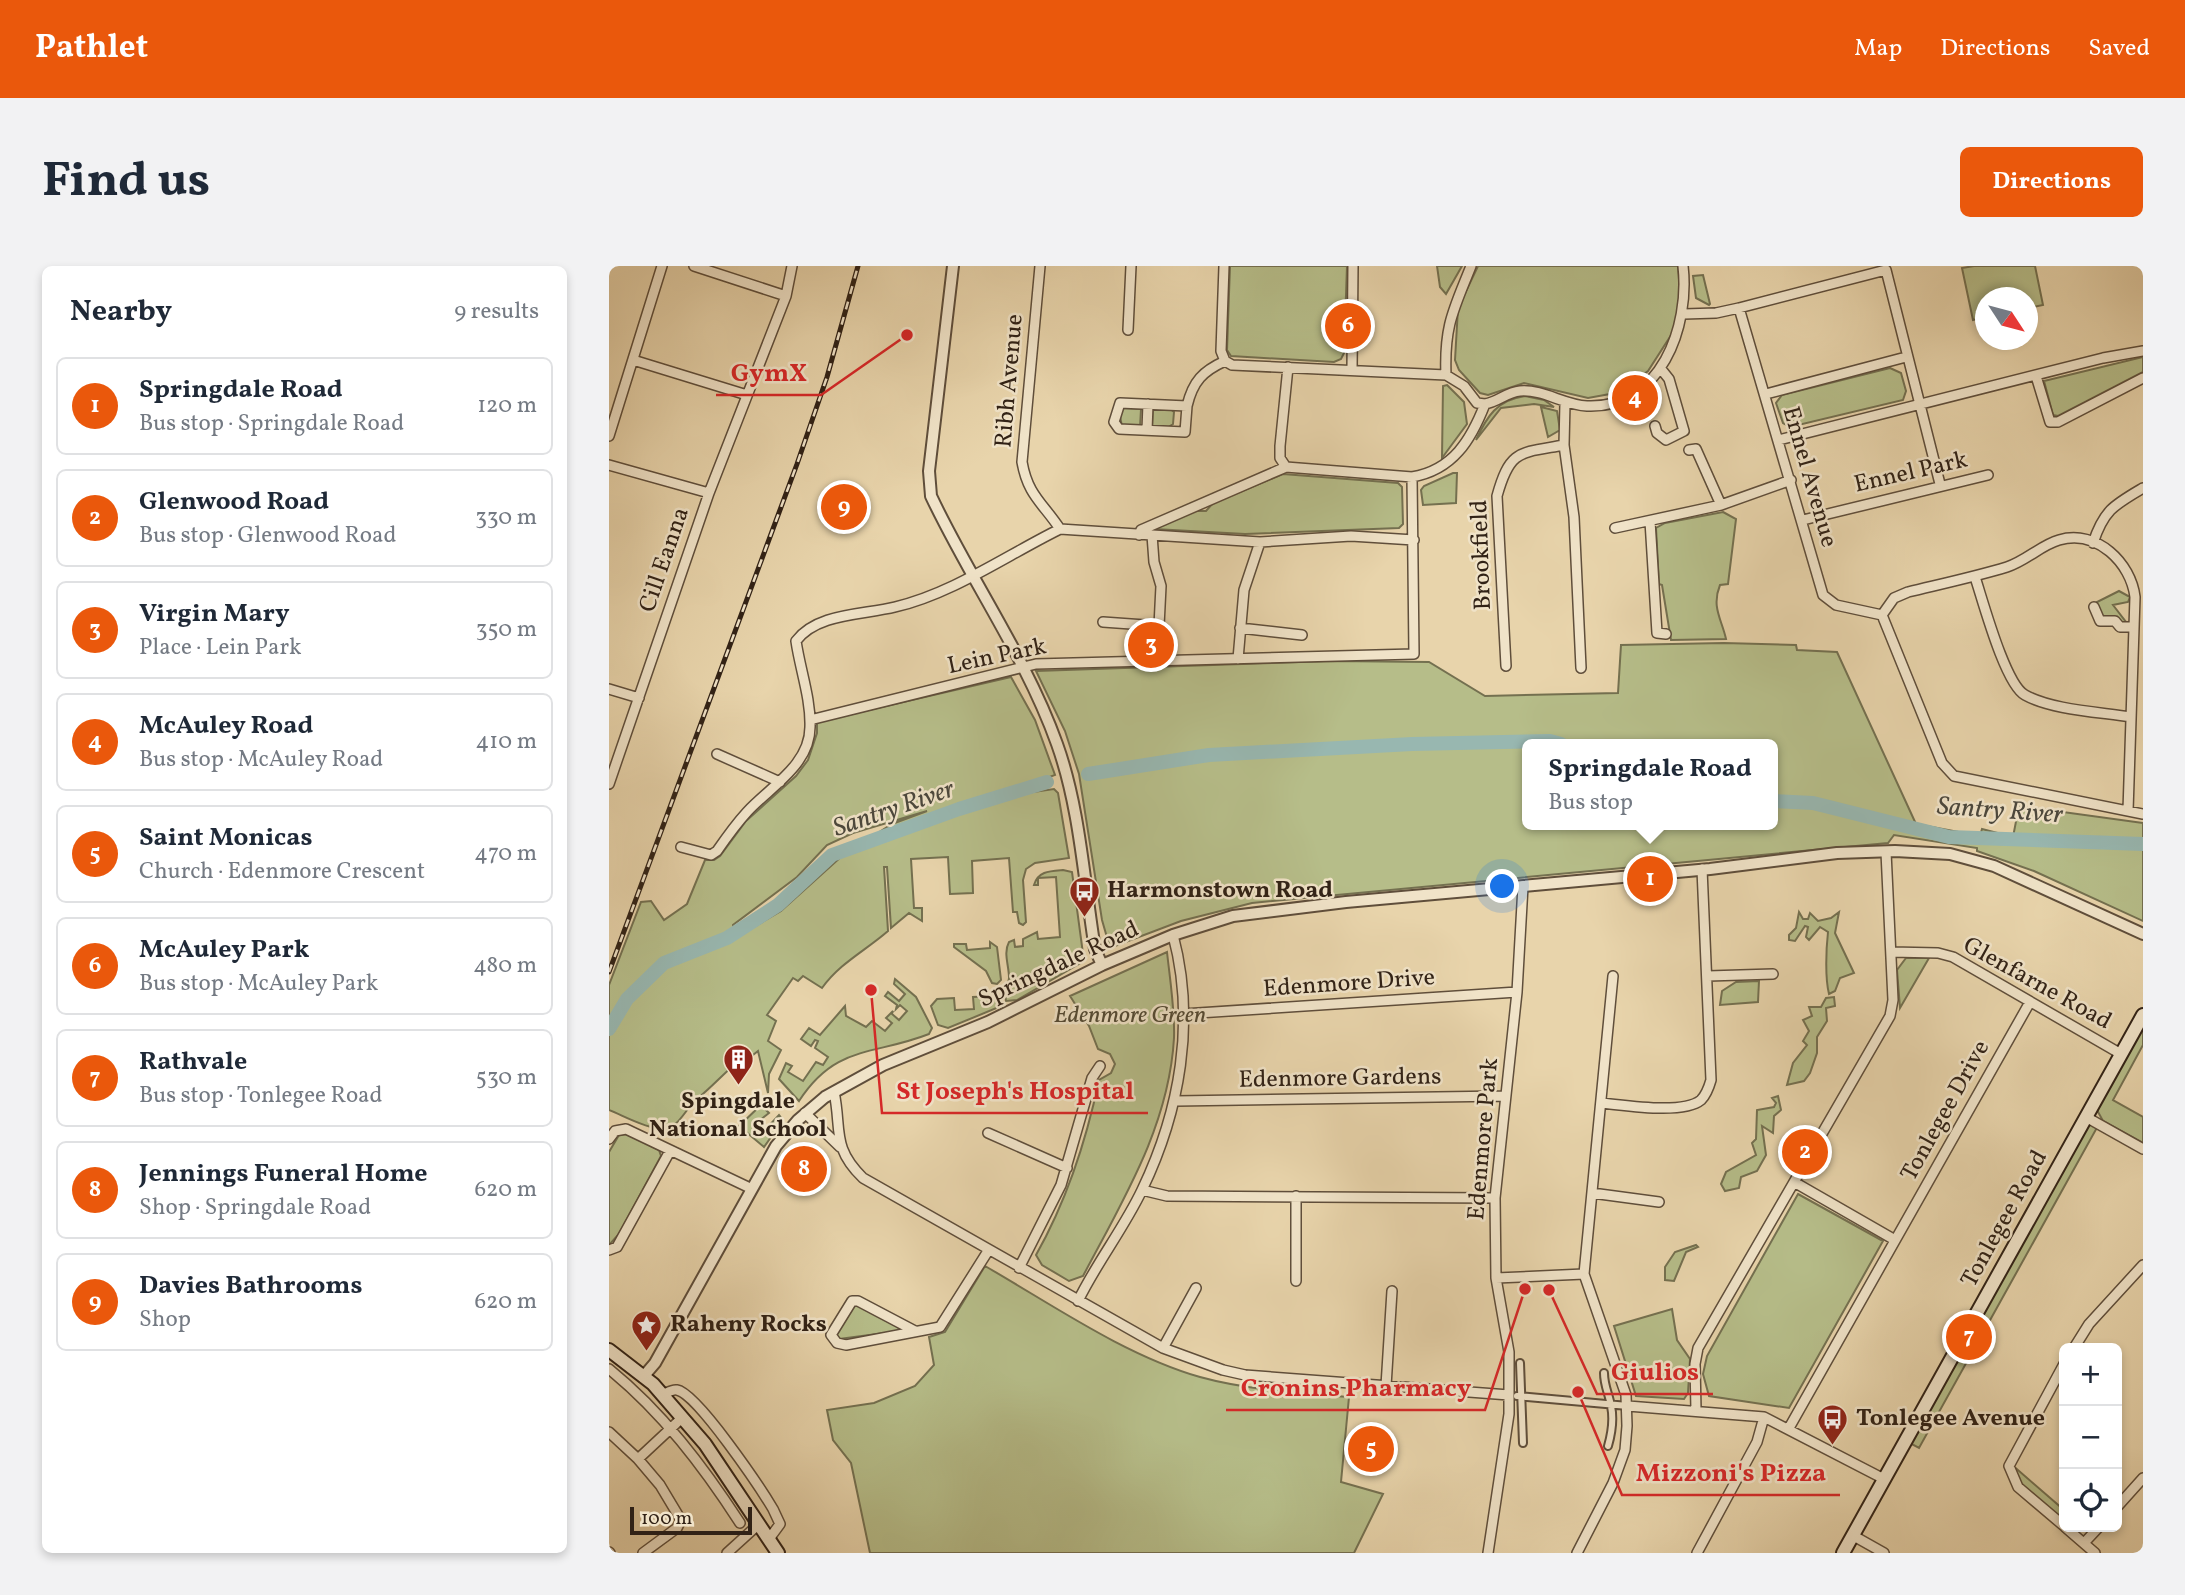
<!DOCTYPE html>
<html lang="en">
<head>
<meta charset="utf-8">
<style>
  body { margin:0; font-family:Vollkorn,serif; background:#f2f2f3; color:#1f2937 }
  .controls { position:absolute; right:21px; bottom:21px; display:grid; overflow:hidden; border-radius:10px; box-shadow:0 4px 10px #0003 }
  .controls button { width:63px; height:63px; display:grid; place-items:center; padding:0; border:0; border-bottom:2px solid #e0e1e3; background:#fff; color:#1f2937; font:35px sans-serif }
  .compass { position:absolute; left:1366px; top:21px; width:63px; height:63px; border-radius:50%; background:#fff; box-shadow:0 4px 10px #0003; rotate:126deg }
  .scale { position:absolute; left:21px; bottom:18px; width:122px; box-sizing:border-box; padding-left:7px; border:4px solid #312216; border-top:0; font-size:19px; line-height:24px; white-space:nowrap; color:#312216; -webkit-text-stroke:5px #f0e3c8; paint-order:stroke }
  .you { position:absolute; left:894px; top:621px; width:24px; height:24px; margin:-18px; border:5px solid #fff; border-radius:50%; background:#1a73e8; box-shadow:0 0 0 10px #1a73e833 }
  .badge { display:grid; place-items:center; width:46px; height:46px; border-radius:50%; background:#ea580c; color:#fff; font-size:23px; font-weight:700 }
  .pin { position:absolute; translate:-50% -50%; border:4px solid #fff; box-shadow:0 2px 7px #0006 }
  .popup { position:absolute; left:913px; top:473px; width:256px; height:91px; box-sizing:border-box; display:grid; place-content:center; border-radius:10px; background:#fff; filter:drop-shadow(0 2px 5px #0005); font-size:23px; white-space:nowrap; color:#747a83 }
  .popup b { font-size:26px; color:#1f2937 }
  .popup::after { content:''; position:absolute; left:50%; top:100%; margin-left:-14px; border:14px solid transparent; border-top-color:#fff }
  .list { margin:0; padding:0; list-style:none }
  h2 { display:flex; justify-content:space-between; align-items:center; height:91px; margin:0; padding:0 28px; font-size:30px }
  h2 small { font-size:23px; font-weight:400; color:#747a83 }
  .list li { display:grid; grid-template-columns:46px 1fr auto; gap:21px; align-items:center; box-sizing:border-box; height:98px; margin:0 14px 14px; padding:0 14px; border:2px solid #e0e1e3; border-radius:10px }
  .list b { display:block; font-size:26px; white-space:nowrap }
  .list p { margin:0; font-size:23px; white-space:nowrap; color:#747a83 }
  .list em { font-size:23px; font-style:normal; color:#747a83 }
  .icon { flex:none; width:38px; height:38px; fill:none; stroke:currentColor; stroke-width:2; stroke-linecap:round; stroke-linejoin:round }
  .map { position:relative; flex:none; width:1534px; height:1287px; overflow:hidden; border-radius:10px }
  header { display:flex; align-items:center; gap:42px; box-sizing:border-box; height:98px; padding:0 35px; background:#ea580c; color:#fff }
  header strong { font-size:33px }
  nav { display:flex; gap:38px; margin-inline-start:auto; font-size:24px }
  .intro { display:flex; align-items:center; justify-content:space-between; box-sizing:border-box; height:168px; padding:0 42px }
  h1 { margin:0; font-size:49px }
  .button { padding:18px 32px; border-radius:10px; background:#ea580c; color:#fff; font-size:24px; font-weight:700 }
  main { display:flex; gap:42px; padding:0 42px }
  aside { flex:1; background:#fff; border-radius:10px; box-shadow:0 4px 10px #0003 }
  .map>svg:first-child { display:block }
  .green { fill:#b6bd89; stroke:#747050; stroke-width:2; fill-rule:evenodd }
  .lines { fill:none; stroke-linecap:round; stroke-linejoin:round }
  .river { stroke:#98b7b0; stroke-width:14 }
  .pedestrian-casing { stroke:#5f4e3b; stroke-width:10 }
  .minor-casing { stroke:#5f4e3b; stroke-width:12 }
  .tertiary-casing { stroke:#5f4e3b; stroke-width:14 }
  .secondary-casing { stroke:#312216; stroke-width:16 }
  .pedestrian { stroke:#f0e3c8; stroke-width:6 }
  .minor { stroke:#f0e3c8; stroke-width:9 }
  .tertiary { stroke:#f0e3c8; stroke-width:10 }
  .secondary { stroke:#f0e3c8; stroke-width:12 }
  .rail-casing { stroke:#312216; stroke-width:5 }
  .rail { stroke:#f0e3c8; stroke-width:2.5; stroke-dasharray:8; stroke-linecap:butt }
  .labels { text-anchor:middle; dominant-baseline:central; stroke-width:5; stroke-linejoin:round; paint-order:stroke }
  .street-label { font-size:24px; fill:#312216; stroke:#f0e3c8 }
  .poi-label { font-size:24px; font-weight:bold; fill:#312216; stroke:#f0e3c8; text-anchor:start }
  .park-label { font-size:24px; font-style:italic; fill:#524933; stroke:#f0e3c8 }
  .water-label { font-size:26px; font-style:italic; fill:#4b473c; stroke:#f0e3c8 }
  .leader { fill:none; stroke:#d62828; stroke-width:2.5 }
  .callout-dot { fill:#d62828; stroke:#f0e3c8; stroke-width:2.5 }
  .callout-label { font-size:26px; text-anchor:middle; font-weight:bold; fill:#d62828; stroke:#f0e3c8; stroke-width:5; stroke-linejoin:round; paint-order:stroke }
</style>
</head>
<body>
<header>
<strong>Pathlet</strong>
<nav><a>Map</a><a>Directions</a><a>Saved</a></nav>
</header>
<div class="intro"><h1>Find us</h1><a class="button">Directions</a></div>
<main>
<aside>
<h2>Nearby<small>9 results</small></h2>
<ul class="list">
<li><span class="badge">1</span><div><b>Springdale Road</b><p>Bus stop · Springdale Road</p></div><em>120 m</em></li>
<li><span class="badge">2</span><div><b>Glenwood Road</b><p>Bus stop · Glenwood Road</p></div><em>330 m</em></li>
<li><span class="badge">3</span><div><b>Virgin Mary</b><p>Place · Lein Park</p></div><em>350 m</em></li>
<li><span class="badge">4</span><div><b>McAuley Road</b><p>Bus stop · McAuley Road</p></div><em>410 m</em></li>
<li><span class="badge">5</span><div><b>Saint Monicas</b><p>Church · Edenmore Crescent</p></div><em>470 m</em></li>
<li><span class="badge">6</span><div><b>McAuley Park</b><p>Bus stop · McAuley Park</p></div><em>480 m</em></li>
<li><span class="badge">7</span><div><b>Rathvale</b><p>Bus stop · Tonlegee Road</p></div><em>530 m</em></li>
<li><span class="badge">8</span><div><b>Jennings Funeral Home</b><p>Shop · Springdale Road</p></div><em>620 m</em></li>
<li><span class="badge">9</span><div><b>Davies Bathrooms</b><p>Shop</p></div><em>620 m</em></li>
</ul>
</aside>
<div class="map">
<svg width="1534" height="1287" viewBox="0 0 1534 1287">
  <rect width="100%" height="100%" fill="#e8d4ab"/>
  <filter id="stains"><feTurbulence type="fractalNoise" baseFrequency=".00286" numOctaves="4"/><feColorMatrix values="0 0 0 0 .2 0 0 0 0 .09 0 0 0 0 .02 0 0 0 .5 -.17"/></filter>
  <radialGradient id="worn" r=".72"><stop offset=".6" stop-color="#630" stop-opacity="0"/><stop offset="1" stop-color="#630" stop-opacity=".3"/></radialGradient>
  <path class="green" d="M621 0H738L735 87 732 93 725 96 622 90 618 84Z
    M828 0H853L837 28 831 21Z
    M869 0H1069L1072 41 1066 63 1039 105 1021 119 1001 128 979 132 915 117 879 129 871 127 850 104 846 94 849 42Z
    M1365 0H1426L1434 39 1419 42V32H1377L1376 51 1364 54 1353 2Z
    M1094 9 1101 38 1100 39 1087 32 1084 10Z
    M1534 91V106L1449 150 1444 149 1435 115Z
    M1281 102 1292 107 1297 125 1294 134 1181 161 1174 157 1167 137 1173 129Z
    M838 119 855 136 858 158 833 192 834 120Z
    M916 130 935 134 945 141 925 138 892 142 867 174C878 150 888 134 916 130Z
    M544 141H559L565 146 564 158 558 162H543Z
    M932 141 948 145 951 164 939 171Z
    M514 142 532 143 531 161 513 160 510 146Z
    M844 207H848L847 237 814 239 812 224 815 220Z
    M674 208 789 217 793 221 794 258 790 262 636 268 545 263 586 245H597L604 237Z
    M1114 246 1127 253 1119 318 1111 319C1102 341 1113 354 1117 373L1062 374 1053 319 1050 318 1047 262 1056 257Z
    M1510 325 1521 331 1519 336 1504 339 1517 356 1493 358 1486 337Z
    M1115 377 1187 379 1188 384 1228 386 1307 558 1371 570 1373 563 1404 571 1410 540 1534 557V655L1425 605 1368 585V582L1285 569 1279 577 643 637 572 655 501 682 493 654 470 508 456 465 427 405 723 395 820 396 876 430 1009 427 1012 379ZM918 478H1164V559H918Z
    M402 411 426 454 446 509 384 532 445 523 449 527 460 592 426 597 417 603 414 614 417 656 414 659 410 657 408 646H404L400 592 363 595 364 627 341 628 339 591 302 593 305 642H313V655L300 647 282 662 278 601H275L279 665C256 685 231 697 213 722L194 710 189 715 184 712 158 749 167 755 159 775 172 784 160 808 159 827 149 785 139 793 133 792C117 805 103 821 88 833 77 841 69 865 52 863 36 862 15 850 0 844V719L32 636 42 635 55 654 78 638 96 594H105L111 590 137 555 187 510 199 494 208 467V456ZM318 545 283 558 233 590 172 645 126 672 124 659 188 611 218 579 244 567Z
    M454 604 463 606 475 695 408 734 397 735C395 726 399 721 400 712 400 699 394 687 400 676L405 674 406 681 414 680V673L428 666 429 673 451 671 447 611 429 612V619H425C429 605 441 605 454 604Z
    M1190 646 1194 653H1199L1201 647 1209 655 1222 652 1230 646 1226 667 1245 707 1231 712 1226 725 1220 728C1216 712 1217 684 1219 666L1211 661 1200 674 1197 671 1199 661 1196 660 1186 675 1180 674V669L1187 662Z
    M381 676 388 681 392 714 388 718 383 717 377 705 345 681V678H357L358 684 381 682Z
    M558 686C561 714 566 744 565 772 560 860 514 934 474 1010L460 1015 433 999 427 989C458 934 477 876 490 814L502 807 506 798 501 788 489 783 480 760 461 730Z
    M1297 692H1320L1291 742 1288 704Z
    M286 713 307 731 323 762 320 768C264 790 227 778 190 835L170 813 177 797 183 800 179 806 194 815 207 796 214 799 219 791 206 782 209 775 206 774 202 780 192 773 200 762 211 769 236 740 237 750 257 761 263 755 276 765 283 757 277 752 284 745 283 748 290 754 298 745 291 739 287 743 288 739 276 730 279 726 290 735 296 728 285 718Z
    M1150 715 1149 736 1111 739 1113 725 1127 716Z
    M386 730 390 741 339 762 329 759 322 740 328 733 345 732 346 744 365 743 364 731Z
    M1225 731 1226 740 1217 742 1218 755 1208 771V787L1201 807 1195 815 1178 819 1184 797 1198 779 1194 775 1200 765 1194 754 1203 750 1200 741H1212L1217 732Z
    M1534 761V779L1504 834 1534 851V877L1494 855 1488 844Z
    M1169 830 1172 844 1165 850 1164 867 1153 860 1157 889 1148 905 1132 911 1130 922 1116 925 1112 918 1117 906 1147 889 1143 877 1147 873 1148 844 1165 841 1167 837 1163 832Z
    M152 839 160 847 146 858 154 866 170 849 174 854 155 881 130 860Z
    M1477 851 1490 858 1310 1182 1297 1175Z
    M18 868 50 884 52 890 10 968 0 979V886L10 869Z
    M1189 928 1274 975 1180 1142 1100 1130 1094 1108 1098 1090Z
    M1087 979 1089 981 1077 986 1065 1015 1056 1014V1001L1066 986Z
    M376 1000C444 1039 515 1089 591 1111 638 1124 691 1127 740 1131L732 1216 774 1228 745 1287H261L242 1197 224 1174 218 1144 265 1137 306 1120 325 1099 320 1071 336 1066Z
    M247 1038 289 1061 291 1065 230 1073 227 1069 242 1040Z
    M1063 1043 1068 1074 1081 1093 1079 1127 1075 1133 1027 1130 1005 1060Z
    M1402 1198 1455 1244V1260L1409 1221Z"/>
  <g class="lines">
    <path class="river" d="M479 508 600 489 803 478 941 475 952 478
      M1164 535 1204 537 1340 571 1534 578
      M0 763 18 733 55 697 118 672 169 639 223 589 350 543 438 516"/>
    <defs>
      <path id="pedestrian" d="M911 1097 914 1177
        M995 1107C995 1120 1000 1128 1002 1140 1005 1154 1003 1166 999 1180
        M908 1130 1019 1140"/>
      <path id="minor" d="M85 0 177 30
        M431 0 413 196C419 230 434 237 451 263
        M615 0 612 85 616 95
        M1130 42 1214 329 1227 339 1273 349
        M1075 48 1107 47 1130 42 1277 4 1331 218
        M519 64 522 0
        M24 94 138 129
        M743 104 744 0
        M837 109C835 59 845 43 862 0
        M1427 110 1441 156H1449L1534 112
        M1157 128 1297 91
        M956 137 955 179 965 251 972 402
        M876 138C889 136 898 126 911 125 934 123 955 139 978 140 1052 143 1081 60 1074 0
        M578 140 576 166 510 163 505 156 511 137 578 140C584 115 594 105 616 95L623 99 837 109 855 120 868 137 876 138
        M1046 160 1048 167 1057 174 1075 165 1060 113 1052 103
        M538 164 539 138
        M0 170 53 0
        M1170 174 1494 92 1534 85
        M1080 184 1087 183 1112 239
        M0 199 100 227
        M677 201 671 192V180L679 101
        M1194 254 1379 209
        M1041 255 1048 367 1057 368
        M1006 262 1112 239 1182 214
        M451 263 651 276 742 270 805 274
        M530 269 532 264 677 201 803 211C844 204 862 174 876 138
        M1484 277C1495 244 1505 239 1534 222
        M1366 311C1374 335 1396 418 1416 429 1443 444 1491 446 1522 451
        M1485 341 1491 355H1506L1511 361H1525
        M1273 349 1285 332 1299 326C1332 318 1365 311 1398 301 1417 295 1432 279 1450 274 1488 263 1522 297 1526 331L1519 545
        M1273 349 1333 497 1345 510 1534 548
        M494 356 550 360 552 320 545 296 543 269
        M631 362 693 369
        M629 393 635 324 651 276
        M897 400 888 230C901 183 911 187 955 179
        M0 423 30 432
        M201 454 427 398 805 388 803 211
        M108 488 171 516
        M0 518 100 227 177 30 183 0
        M72 581 102 589 108 585C117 572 127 558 138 546 161 521 201 499 201 461 202 433 191 403 187 375 208 347 254 349 286 341 343 328 398 289 451 263
        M1282 686 1329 687 1344 691 1512 788
        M1099 710 1164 708
        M574 748 908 726
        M225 826C233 863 222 881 254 912L554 1082 614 1104 636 1109 900 1129
        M567 835 895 830
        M992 837C1015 839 1074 849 1092 834 1097 829 1100 821 1102 814L1093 603
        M196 847 231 881
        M1477 851 1534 883
        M379 867 458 902
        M0 873 6 865 17 863 141 922
        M1185 916 1286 974
        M533 924 558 930 886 932
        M983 927 1050 936
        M687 930V1015
        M0 984 8 981 61 885
        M410 1002 452 919 483 812 491 800
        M887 1012 975 1008
        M469 1035C488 996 515 962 533 924 571 845 587 755 564 669
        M306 1065 249 1035H243L222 1069 228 1077 237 1079 331 1061 379 985
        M554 1082 587 1022
        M1465 1082 1480 1058 1534 999
        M1455 1098 1400 1200 1409 1221 1455 1260
        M0 1103C53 1146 94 1200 131 1257
        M777 1120 783 1025
        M53 1129C58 1127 63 1123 68 1124 88 1127 152 1223 164 1243L171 1258 160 1273
        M1019 1140 1155 1151 1275 1213
        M1087 1144 1086 1098 1089 1082 1281 750 1284 734 1277 586
        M1180 1162 1421 736
        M0 1166 29 1193 74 1151
        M29 1193 51 1219 72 1254 68 1262 34 1287
        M1508 1241 1534 1212
        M1456 1261 1486 1287
        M1243 1269 1275 1287
        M1475 1277 1490 1261
        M0 1286 1 1287
        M118 1287 150 1258
        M879 1287 900 1148V1086L887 1012 886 932 908 726 914 620
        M968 1287 1004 1217 1016 1184 1018 1160 1017 1129 975 1008 1004 710
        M1088 1287 1148 1176 1155 1151"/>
      <path id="tertiary" d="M344 0 320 205 322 230C361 313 417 391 448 478 471 542 475 616 486 683L493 699
        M34 1111 46 1097 167 880 189 854 216 831 274 799 379 756 493 699 564 669 624 650 737 636 1101 603 1228 587 1286 585 1341 588 1385 600 1534 668"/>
      <path id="secondary" d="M0 1084 44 1118 96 1178 169 1287
        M1234 1287 1534 749"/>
    </defs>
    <use href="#pedestrian" class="pedestrian-casing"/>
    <use href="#minor" class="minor-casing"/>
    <use href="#tertiary" class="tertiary-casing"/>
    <use href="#secondary" class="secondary-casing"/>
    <use href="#pedestrian" class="pedestrian"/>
    <use href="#minor" class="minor"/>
    <use href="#tertiary" class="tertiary"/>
    <use href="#secondary" class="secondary"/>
    <defs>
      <path id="rail" d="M0 706 188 198 218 111 249 0"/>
    </defs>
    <use href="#rail" class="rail-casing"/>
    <use href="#rail" class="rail"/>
  </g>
  <defs>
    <symbol id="bus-pin" viewBox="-11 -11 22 30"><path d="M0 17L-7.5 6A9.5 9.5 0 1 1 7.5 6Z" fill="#8f2418" stroke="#f0e3c8"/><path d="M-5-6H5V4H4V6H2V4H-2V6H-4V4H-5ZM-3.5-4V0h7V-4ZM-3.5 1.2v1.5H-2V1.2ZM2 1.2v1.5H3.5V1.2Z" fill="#fff"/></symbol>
    <symbol id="building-pin" viewBox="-11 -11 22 30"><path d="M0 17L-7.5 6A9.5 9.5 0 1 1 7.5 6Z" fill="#8f2418" stroke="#f0e3c8"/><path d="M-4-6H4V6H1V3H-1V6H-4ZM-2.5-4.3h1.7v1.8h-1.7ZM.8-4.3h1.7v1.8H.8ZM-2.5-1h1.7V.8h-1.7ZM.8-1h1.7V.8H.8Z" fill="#fff"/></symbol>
    <symbol id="sight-pin" viewBox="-11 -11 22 30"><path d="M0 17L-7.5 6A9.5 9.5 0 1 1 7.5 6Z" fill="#8f2418" stroke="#f0e3c8"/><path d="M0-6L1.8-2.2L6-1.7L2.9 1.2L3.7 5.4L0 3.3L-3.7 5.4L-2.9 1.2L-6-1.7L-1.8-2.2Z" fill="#fff"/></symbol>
  </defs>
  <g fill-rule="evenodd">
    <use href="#bus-pin" x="458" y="608" width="35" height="47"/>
    <use href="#building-pin" x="112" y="776" width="35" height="47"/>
    <use href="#sight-pin" x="20" y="1042" width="35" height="47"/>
    <use href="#bus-pin" x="1206" y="1136" width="35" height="47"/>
  </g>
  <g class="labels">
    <g class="street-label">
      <text transform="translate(401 115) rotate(-85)">Ribh Avenue</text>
      <text transform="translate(1302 207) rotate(-13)">Ennel Park</text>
      <text transform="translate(1200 211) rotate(74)">Ennel Avenue</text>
      <text transform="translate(873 289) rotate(-92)">Brookfield</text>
      <text transform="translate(56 294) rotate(-71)">Cill Eanna</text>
      <text transform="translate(388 391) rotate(-12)">Lein Park</text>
      <text transform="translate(450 699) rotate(-25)">Springdale Road</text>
      <text transform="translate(740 718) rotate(-4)">Edenmore Drive</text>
      <text transform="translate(1428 718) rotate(29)">Glenfarne Road</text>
      <text transform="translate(731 813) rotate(-1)">Edenmore Gardens</text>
      <text transform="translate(1337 845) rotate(-61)">Tonlegee Drive</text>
      <text transform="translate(875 873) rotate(-85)">Edenmore Park</text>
      <text transform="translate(1396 953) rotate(-61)">Tonlegee Road</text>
    </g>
    <g class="poi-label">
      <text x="498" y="625">Harmonstown Road</text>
      <text x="129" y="836" text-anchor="middle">Spingdale<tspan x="129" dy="28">National School</tspan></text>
      <text x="61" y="1059">Raheny Rocks</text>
      <text x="1247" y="1153">Tonlegee Avenue</text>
    </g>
    <g class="park-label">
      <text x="521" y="750">Edenmore Green</text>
    </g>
    <g class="water-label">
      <text transform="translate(285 543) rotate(-19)">Santry River</text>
      <text transform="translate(1391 545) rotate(4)">Santry River</text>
    </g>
  </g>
  <path class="leader" d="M298 69L212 129H107M262 724L273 847H539M940 1024L988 1128H1104M916 1023L876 1144H617M969 1126L1013 1229H1231"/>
  <g class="callout-dot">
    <circle cx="298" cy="69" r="7"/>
    <circle cx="262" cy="724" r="7"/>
    <circle cx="940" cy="1024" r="7"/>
    <circle cx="916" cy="1023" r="7"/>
    <circle cx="969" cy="1126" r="7"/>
  </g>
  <g class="callout-label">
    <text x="160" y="115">GymX</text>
    <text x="406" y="833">St Joseph's Hospital</text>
    <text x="1046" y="1114">Giulios</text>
    <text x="747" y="1130">Cronins Pharmacy</text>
    <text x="1122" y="1215">Mizzoni's Pizza</text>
  </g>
  <rect width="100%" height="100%" filter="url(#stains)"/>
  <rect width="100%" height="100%" fill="url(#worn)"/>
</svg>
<div class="controls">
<button>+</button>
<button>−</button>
<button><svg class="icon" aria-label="locate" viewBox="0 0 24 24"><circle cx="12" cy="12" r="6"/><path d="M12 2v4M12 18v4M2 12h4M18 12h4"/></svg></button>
</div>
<svg class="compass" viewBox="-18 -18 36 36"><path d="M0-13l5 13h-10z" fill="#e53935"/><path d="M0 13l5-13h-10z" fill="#747a83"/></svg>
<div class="scale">100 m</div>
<div class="you"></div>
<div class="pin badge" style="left:1041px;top:613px">1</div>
<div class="popup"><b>Springdale Road</b>Bus stop</div>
<div class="pin badge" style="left:1196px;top:886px">2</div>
<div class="pin badge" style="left:542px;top:379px">3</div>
<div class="pin badge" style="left:1026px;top:132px">4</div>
<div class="pin badge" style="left:762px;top:1183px">5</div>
<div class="pin badge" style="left:739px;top:60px">6</div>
<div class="pin badge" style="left:1360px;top:1071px">7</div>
<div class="pin badge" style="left:195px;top:903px">8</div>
<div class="pin badge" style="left:235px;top:241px">9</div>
</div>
</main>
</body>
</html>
